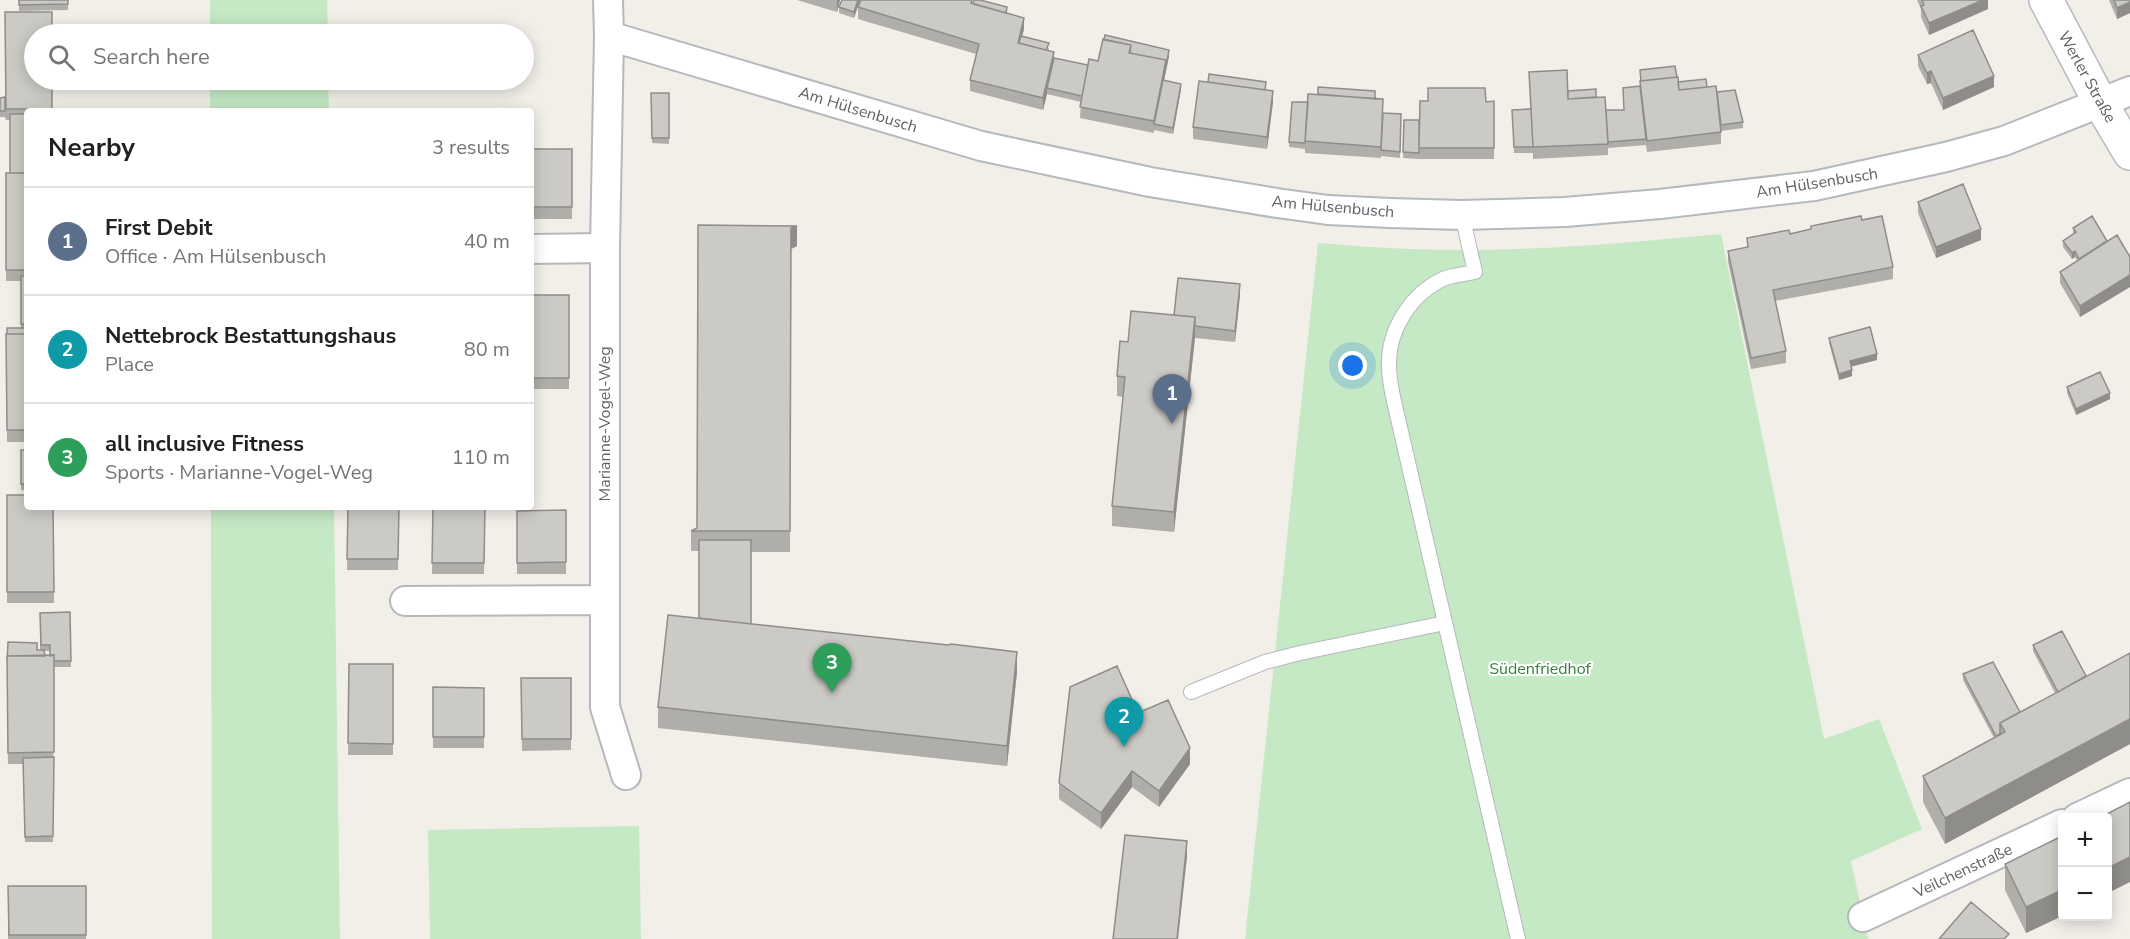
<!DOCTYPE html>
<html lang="en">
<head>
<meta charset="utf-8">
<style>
  body { margin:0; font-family:"Nunito Sans",sans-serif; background:#f2f2f2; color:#202124 }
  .controls { position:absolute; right:18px; bottom:18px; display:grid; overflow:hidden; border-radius:6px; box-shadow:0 3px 15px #0003 }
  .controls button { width:54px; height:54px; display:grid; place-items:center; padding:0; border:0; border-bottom:2px solid #e0e0e0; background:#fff; color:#202124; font:30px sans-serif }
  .you { position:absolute; left:1353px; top:366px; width:21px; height:21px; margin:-15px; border:4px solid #fff; border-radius:50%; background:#1a73e8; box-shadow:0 0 0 9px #1a73e833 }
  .badge { display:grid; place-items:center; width:39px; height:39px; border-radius:50%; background:#2563eb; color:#fff; font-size:20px; font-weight:700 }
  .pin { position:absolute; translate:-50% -50px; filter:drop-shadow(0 2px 3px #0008) }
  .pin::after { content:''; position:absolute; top:32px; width:21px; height:18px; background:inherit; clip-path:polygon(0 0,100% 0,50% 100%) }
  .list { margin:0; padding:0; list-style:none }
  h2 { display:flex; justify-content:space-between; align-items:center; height:78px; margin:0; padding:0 24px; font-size:26px }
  h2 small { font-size:20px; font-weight:400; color:#757577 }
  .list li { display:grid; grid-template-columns:39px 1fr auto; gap:18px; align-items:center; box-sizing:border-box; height:108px; padding:0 24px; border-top:2px solid #e0e0e0 }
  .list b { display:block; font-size:22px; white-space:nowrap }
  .list p { margin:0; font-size:20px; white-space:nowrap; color:#757577 }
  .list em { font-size:20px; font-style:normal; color:#757577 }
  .icon { flex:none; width:33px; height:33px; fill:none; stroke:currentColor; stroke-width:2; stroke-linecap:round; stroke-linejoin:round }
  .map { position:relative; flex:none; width:2130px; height:939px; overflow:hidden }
  .search { position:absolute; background:#fff; box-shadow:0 3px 15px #0003; left:24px; top:24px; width:510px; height:66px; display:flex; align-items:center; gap:15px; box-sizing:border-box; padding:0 21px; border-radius:33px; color:#757577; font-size:22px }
  .panel { position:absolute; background:#fff; box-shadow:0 3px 15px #0003; left:24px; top:108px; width:510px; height:402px; border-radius:6px }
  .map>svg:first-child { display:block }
  .green { fill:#c5e8c5 }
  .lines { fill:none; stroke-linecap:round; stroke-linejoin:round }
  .service-casing { stroke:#b5b8bc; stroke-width:16 }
  .minor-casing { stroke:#b5b8bc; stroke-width:32 }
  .secondary-casing { stroke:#b6babf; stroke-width:36 }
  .service { stroke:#fff; stroke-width:14 }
  .minor { stroke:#fff; stroke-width:28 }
  .secondary { stroke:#fff; stroke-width:33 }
  .wall { fill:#afaea9; fill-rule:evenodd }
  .shaded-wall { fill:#8f8d8a }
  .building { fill:#cccac5; stroke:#8f8d8a; stroke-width:1.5 }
  .labels { text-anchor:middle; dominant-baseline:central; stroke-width:4.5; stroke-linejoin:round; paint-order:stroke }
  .street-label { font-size:16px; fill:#5f6368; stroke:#fff }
  .park-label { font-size:16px; fill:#348238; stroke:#fff }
</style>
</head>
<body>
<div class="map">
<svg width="2130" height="939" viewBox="0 0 2130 939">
  <rect width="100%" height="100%" fill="#f1efe8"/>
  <path class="green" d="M210 0H327L328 34H210Z
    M210 80H328L329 111H210Z
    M1721 234 1824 739 1879 719 1922 829 1851 861 1868 939H1245L1318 243C1348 245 1379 248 1409 249 1513 253 1618 244 1721 234Z
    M211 507H334L340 939H212Z
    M639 826 641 939H430L428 830Z"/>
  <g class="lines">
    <defs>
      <path id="service" d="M1462 215 1475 272C1465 274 1452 275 1443 279 1411 294 1388 330 1389 365 1389 376 1391 387 1393 397L1518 939
        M1191 692 1265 662 1300 653 1445 623"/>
      <path id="minor" d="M608 0 609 36 981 146 1150 182 1277 203 1328 210 1390 213 1462 215 1565 212 1660 204 1814 186 1946 157 2004 141 2130 91
        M609 36 605 248V707L626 775
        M531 249 605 248
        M405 601 605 600
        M2077 818 2130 793
        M1863 917 2062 824"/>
      <path id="secondary" d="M2046 0 2101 104 2130 153"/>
    </defs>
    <use href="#service" class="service-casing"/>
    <use href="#minor" class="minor-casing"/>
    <use href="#secondary" class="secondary-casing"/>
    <use href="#service" class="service"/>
    <use href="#minor" class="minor"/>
    <use href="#secondary" class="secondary"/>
  </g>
  <path class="wall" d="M19 0H68V10L19 11Z
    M797 0H840L837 12Z
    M842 0H860L854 18 839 13V7Z
    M1917 0H1988V9L1929 35 1921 17V9Z
    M2109 0H2130V13L2117 19Z
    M858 7 1007 13 1024 29 1022 36 1049 48 1048 51 1054 58 1088 65 1098 61 1169 56 1164 81 1181 89 1173 134 1154 130V129V133L1080 118 1081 102 1047 94 1043 110 970 91V80L976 54 858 19Z
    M1918 55 1994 87 1943 110 1931 83 1927 84 1918 66Z
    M1640 70 1677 77 1678 82 1707 87 1717 92 1743 122V128L1721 131V144L1647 152 1646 145 1608 148V155L1533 159V153H1514L1512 110 1531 111 1529 72 1568 91 1596 97 1606 110H1624L1640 86Z
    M52 80V111H27V442H7L6 334 21 328V281H6V173H10V120H6L5 117H0V98L5 97Z
    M1266 90 1273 102 1267 149 1193 139V127Z
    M651 93H669V144L652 143Z
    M1375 99 1383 113 1401 114 1400 158 1381 156V155V158L1305 153V146V149L1289 147V142L1308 102Z
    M1428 101 1486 102 1494 101V159H1419V153V159L1403 158 1404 120H1419Z
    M531 149H572V219H531Z
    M1918 202 1981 240 1936 258 1918 213Z
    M1862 220 1893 267V279L1775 301 1786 351V363L1751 369 1728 262V251L1747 247V238L1790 234 1811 230V226Z
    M698 225 797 246 791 249 790 552H751V624L1017 672 1007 766 658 728V707L699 618V551H691V531L697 528Z
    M2073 228 2107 241 2130 257V287L2080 317 2060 283V272L2077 261 2075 257 2072 259 2063 247V241L2073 234Z
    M531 295H569V389H531Z
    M1240 295 1235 342 1195 338 1174 532 1112 526V506L1123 397 1117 396V376L1128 342Z
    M1829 338 1877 360 1851 366 1852 376 1839 380 1829 343Z
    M2067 387 2110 399 2076 415 2067 393Z
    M21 450H27V490H21Z
    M7 495 53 507 54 603H7Z
    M348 507H399L398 570H347Z
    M433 507H485L484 574H432Z
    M566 510V574H517V511Z
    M70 612 71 667H54L53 842H25L23 764H8L7 662 37 650H40V613ZM44 651H50V656H45Z
    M2033 645 2086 676 2130 653V744L1945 844 1923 802V776L1994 738 1963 680V674L2020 712 2055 693 2033 651Z
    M349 664H393V755H348Z
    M521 678H571V750L522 751Z
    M433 687 484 688V748H433Z
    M1138 713 1190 764 1159 807 1132 787 1101 829 1059 799V783Z
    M2062 836V916L2026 933 2005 890V864Z
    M8 886H86V939H8Z"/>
  <path class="shaded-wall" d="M837 0H840L837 12Z
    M858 0H860L854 18V12Z
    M1983 0H1988V9L1929 35V23Z
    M2130 2V13L2117 19V8Z
    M1024 18V29L1019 49 1018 43Z
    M1169 50V56L1155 125 1154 124V133V121L1166 60Z
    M1054 52V64L1047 88V94L1043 110V98Z
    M1931 71V83L1927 84V73Z
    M1994 76V87L1943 110V98Z
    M1181 84V89L1173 134V128Z
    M1273 91V102L1267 149V137Z
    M797 226V246L791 249 790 552 791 228Z
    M1981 229V240L1936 258V247Z
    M2075 251V257L2072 259V253Z
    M2130 275V287L2080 317V306Z
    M1240 284V295L1235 342V331Z
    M1195 317V337L1174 532V512Z
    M1877 354V360L1850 367V361Z
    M1852 370V376L1839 380V374Z
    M2110 393V399L2076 415V409Z
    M1017 652V672L1007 766V746Z
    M2130 719V744L1945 844V818Z
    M1190 748V764L1159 807V791Z
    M1132 771V787L1101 829V813Z
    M1187 841V857L1178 939H1177Z
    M2130 857V882L2108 893V868Z
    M2062 890V916L2026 933V907Z"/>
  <path class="building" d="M19 0H68V4L19 5Z
    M842 0H858L854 12 839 7Z
    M861 0H972L971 3 1024 18 1018 43 1054 52 1043 98 970 80 979 44 858 7Z
    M974 0H980L1007 7 1006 13 973 4Z
    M1922 0H1983L1929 23 1921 6 1924 5Z
    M2114 0H2130V2L2117 8Z
    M5 12H52V34H34V80H52V109H6Z
    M1973 30 1994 76 1943 98 1931 71 1927 73 1918 55Z
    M1105 35 1169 50 1166 66V60L1130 53 1131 45 1104 40Z
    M1021 36 1049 43 1046 50 1019 43Z
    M1103 39 1131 45 1129 53 1166 60 1154 121 1080 107 1089 59 1098 61Z
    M1054 58 1088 65 1082 96 1047 88Z
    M1675 66 1677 77 1641 81 1640 70Z
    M1567 70 1568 99 1605 97 1608 144 1533 147 1529 72Z
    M1209 74 1266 82 1265 90 1208 82Z
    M1678 77 1679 90 1716 86 1721 132 1647 141 1640 81Z
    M1706 79 1707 87 1679 90 1678 82Z
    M1163 80 1181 84 1173 128 1154 124Z
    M1199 81 1273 91 1267 137 1193 127Z
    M1640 86 1646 139 1608 142 1606 110H1624L1623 88Z
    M1318 87 1375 91V99L1318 94Z
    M1428 88H1485L1486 102 1494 101V148H1419L1420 101H1428Z
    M1596 89V97L1568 99V91Z
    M1735 90 1743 122 1721 125 1717 92Z
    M651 93H669V138H652Z
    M1308 94 1383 99 1381 147 1305 141Z
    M5 97V111H0V98Z
    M1292 102H1308L1305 143 1289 142Z
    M1531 109 1533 147H1514L1512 110Z
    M1383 113 1401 114 1400 152 1381 150Z
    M10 114H27V173H10Z
    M1404 120H1419V153L1403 152Z
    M531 149H572V207H531Z
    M6 173H27V270H6Z
    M1963 184 1981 229 1936 247 1918 202Z
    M1861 216 1862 220 1882 216 1893 267 1773 290 1786 351 1751 358 1728 251 1748 247 1747 238 1789 230 1790 234 1811 229V226Z
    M2092 216 2107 241 2079 259 2075 251 2072 253 2063 241 2076 232 2073 228Z
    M698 225 797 226 791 228 790 531H691L697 528Z
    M2117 235 2130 257V275L2080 306 2060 272Z
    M21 276H27V324H21Z
    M1178 278 1240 284 1235 331 1195 326V317L1174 315Z
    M531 295H569V378H531Z
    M1131 311 1195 317 1174 512 1112 506 1125 377 1117 376 1120 341 1128 342Z
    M1870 327 1877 354 1850 361 1852 370 1839 374 1829 338Z
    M7 328H27V334H7Z
    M6 334H27V430H7Z
    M2100 372 2110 393 2076 409 2067 387Z
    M21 450H27V484H21Z
    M7 495H27V507H53L54 592H7Z
    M348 507H399L398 559H347Z
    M433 507H485L484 563H432Z
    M566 510V562L517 563V511Z
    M699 540H751V624L699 618Z
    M70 612 71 661H54V655L50 656V645H41L40 613Z
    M668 615 948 645 951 644 1017 652 1007 746 658 707Z
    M2062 631 2086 676 2058 692 2033 645Z
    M8 642 37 643V650H44L45 656H7V662Z
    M2130 653V719L1945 818 1923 776 2005 732 2000 723Z
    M54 655V752L8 753 7 656Z
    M1993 662 2020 712 2000 723V734L1996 736 1963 674Z
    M349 664H393V744L348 743Z
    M1117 666 1138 713 1168 700 1190 748 1159 791 1132 771 1101 813 1059 783 1070 687Z
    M521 678H571V739H522Z
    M433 687 484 688V737H433Z
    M54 757 53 836 25 837 23 758Z
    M2130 802V857L2108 868V818H2099Z
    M1125 835 1187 841 1177 939H1113Z
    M2062 836V890L2026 907 2005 864Z
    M8 886H86V935H9Z
    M1971 902 2009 934 2004 939H1939Z"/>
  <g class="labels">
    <g class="street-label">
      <text transform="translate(2087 77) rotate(61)">Werler Straße</text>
      <text transform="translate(858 110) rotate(17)">Am Hülsenbusch</text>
      <text transform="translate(1817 183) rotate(-9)">Am Hülsenbusch</text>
      <text transform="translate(1333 207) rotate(5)">Am Hülsenbusch</text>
      <text transform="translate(605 424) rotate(-90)">Marianne-Vogel-Weg</text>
      <text transform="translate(1963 871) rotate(-25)">Veilchenstraße</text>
    </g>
    <g class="park-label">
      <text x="1540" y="669">Südenfriedhof</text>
    </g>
  </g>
</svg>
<div class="controls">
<button>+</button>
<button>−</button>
</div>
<div class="you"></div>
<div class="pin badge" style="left:1172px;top:424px;background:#5c6f8a">1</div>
<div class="pin badge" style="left:1124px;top:747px;background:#0f9aa8">2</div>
<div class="pin badge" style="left:832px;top:693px;background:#2e9e5b">3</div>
<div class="search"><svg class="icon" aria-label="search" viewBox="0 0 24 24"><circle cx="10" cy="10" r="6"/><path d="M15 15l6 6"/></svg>Search here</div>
<section class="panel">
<h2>Nearby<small>3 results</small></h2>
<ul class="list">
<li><span class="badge" style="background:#5c6f8a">1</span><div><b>First Debit</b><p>Office · Am Hülsenbusch</p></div><em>40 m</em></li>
<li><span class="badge" style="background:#0f9aa8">2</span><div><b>Nettebrock Bestattungshaus</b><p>Place</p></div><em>80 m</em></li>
<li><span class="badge" style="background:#2e9e5b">3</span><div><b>all inclusive Fitness</b><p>Sports · Marianne-Vogel-Weg</p></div><em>110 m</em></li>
</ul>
</section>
</div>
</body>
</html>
